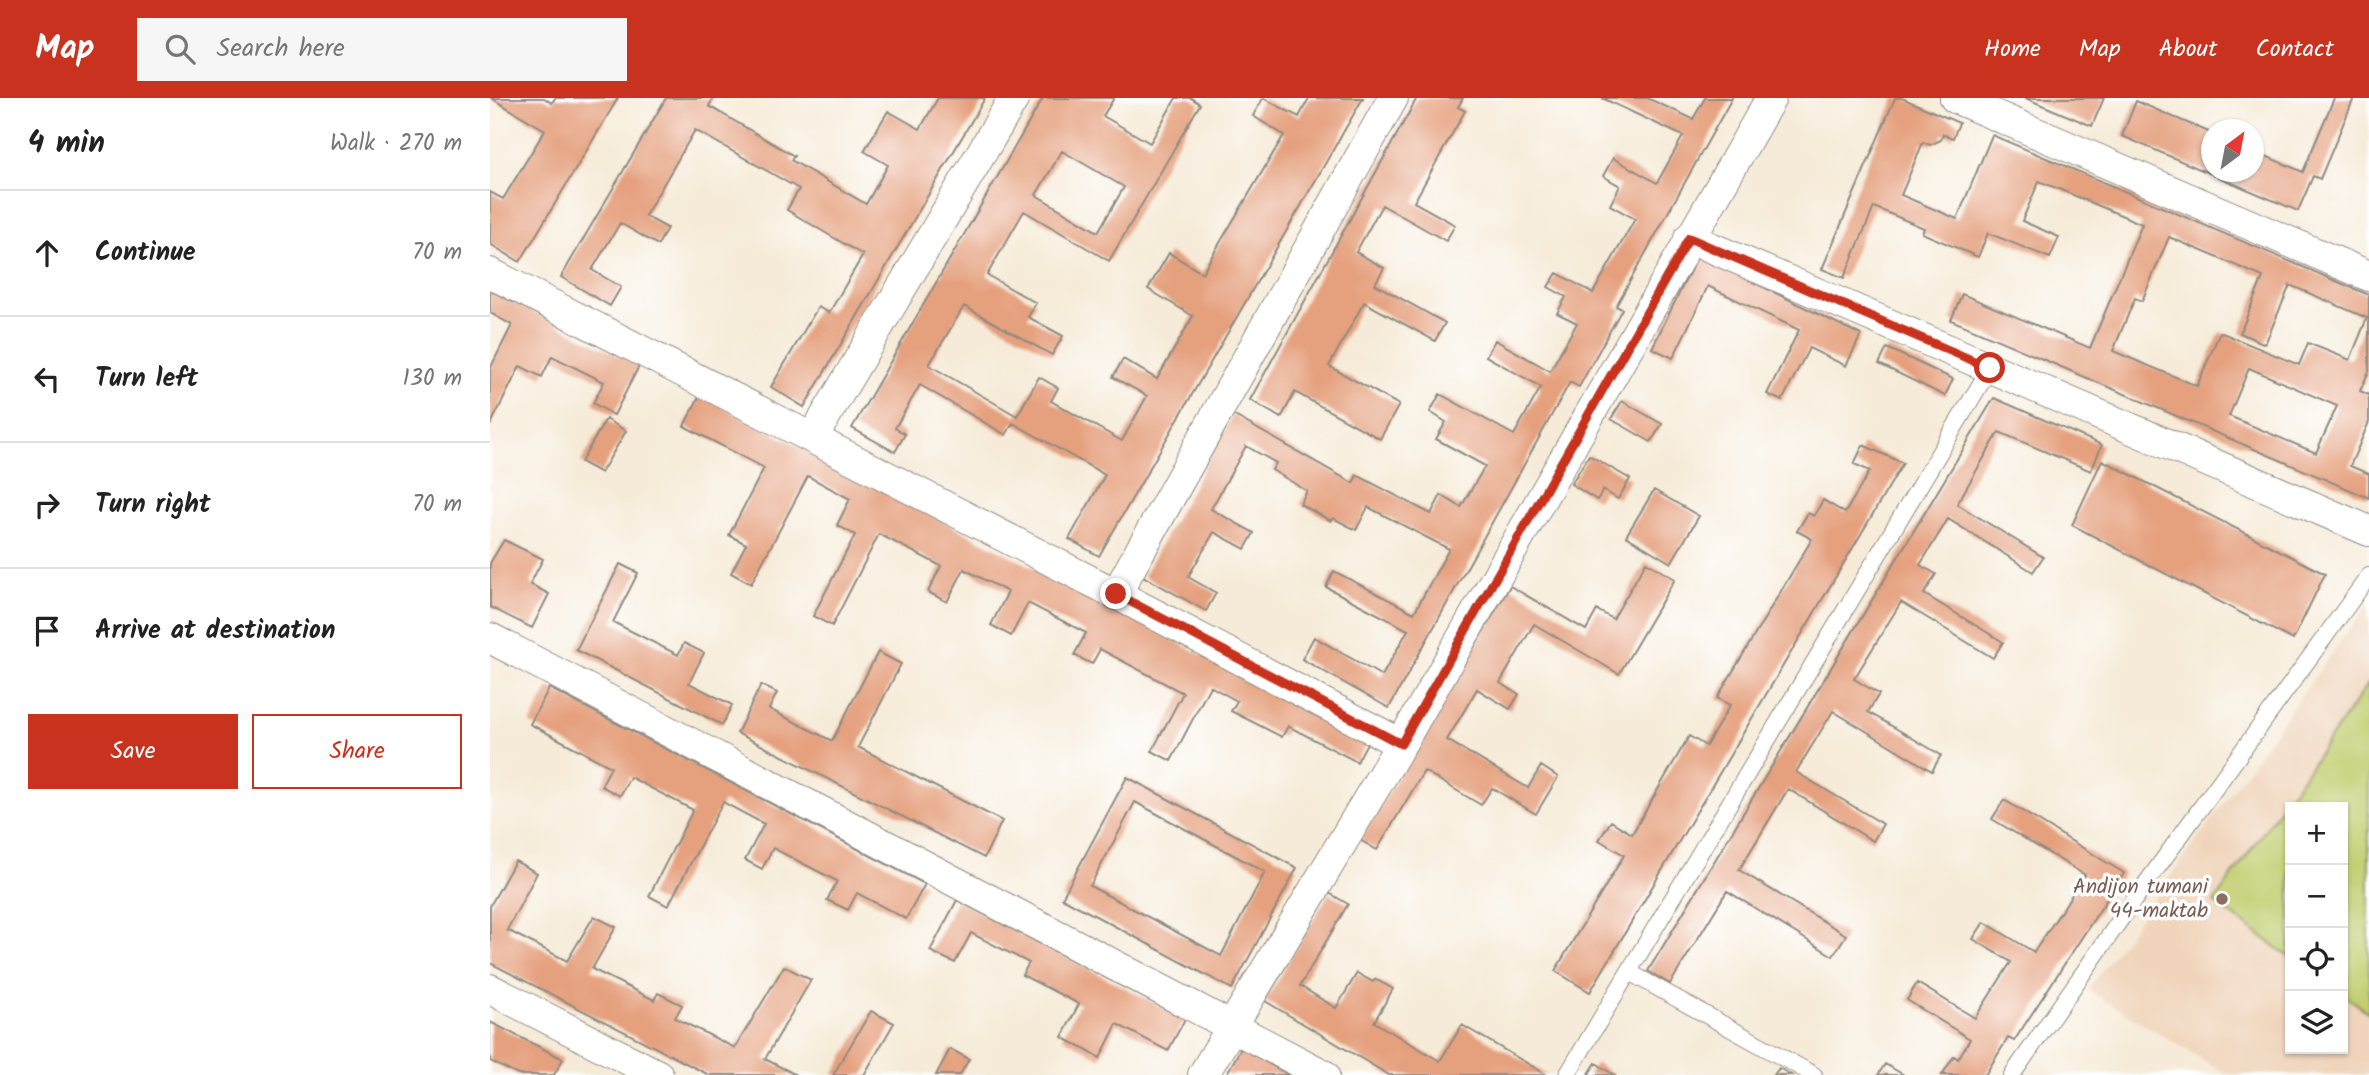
<!DOCTYPE html>
<html lang="en">
<head>
<meta charset="utf-8">
<style>
  body { margin:0; font-family:Kalam,sans-serif; background:#f6f6f6; color:#222 }
  .controls { position:absolute; right:21px; bottom:21px; display:grid; overflow:hidden; border-radius:0px; box-shadow:0 2px 5px #0004 }
  .controls button { width:63px; height:63px; display:grid; place-items:center; padding:0; border:0; border-bottom:2px solid #e0e0e0; background:#fff; color:#222; font:35px sans-serif }
  .compass { position:absolute; left:1711px; top:21px; width:63px; height:63px; border-radius:50%; background:#fff; box-shadow:0 2px 5px #0004; rotate:32deg }
  .stop { position:absolute; width:21px; height:21px; margin:-16px; border:5px solid #c8321e; border-radius:50%; background:#fff }
  .stop.end { background:#c8321e; border-color:#fff; box-shadow:0 2px 7px #0008 }
  .list { margin:0; padding:0; list-style:none }
  h2 { display:flex; justify-content:space-between; align-items:center; height:91px; margin:0; padding:0 28px; font-size:30px }
  h2 small { font-size:23px; font-weight:400; color:#767676 }
  .list li { display:grid; grid-template-columns:46px 1fr auto; gap:21px; align-items:center; box-sizing:border-box; height:126px; padding:0 28px; border-top:2px solid #e0e0e0 }
  .list b { display:block; font-size:26px; white-space:nowrap }
  .list em { font-size:23px; font-style:normal; color:#767676 }
  .actions { display:flex; gap:14px; padding:21px 28px }
  .actions a { flex:1; padding:16px 0; border:2px solid #c8321e; border-radius:0px; text-align:center; font-size:24px; color:#c8321e }
  .actions .main { background:#c8321e; color:#fff }
  .icon { flex:none; width:38px; height:38px; fill:none; stroke:currentColor; stroke-width:2; stroke-linecap:round; stroke-linejoin:round }
  .map { position:relative; flex:none; width:1879px; height:977px; overflow:hidden }
  header { display:flex; align-items:center; gap:42px; box-sizing:border-box; height:98px; padding:0 35px; background:#c8321e; color:#fff }
  header strong { font-size:33px }
  nav { display:flex; gap:38px; margin-inline-start:auto; font-size:24px }
  .search { width:490px; height:63px; background:#f6f6f6; display:flex; align-items:center; gap:18px; box-sizing:border-box; padding:0 24px; border-radius:0px; color:#767676; font-size:26px }
  main { display:flex }
  aside { flex:1; background:#fff }
  .map>svg:first-child { display:block }
  .built { fill:#f0d5bc; fill-rule:evenodd }
  .green { fill:#c1cd6e; stroke:#767c4c; stroke-width:2 }
  .building { fill:#e5a07e; fill-rule:evenodd }
  .lines { fill:none; stroke-linecap:round; stroke-linejoin:round }
  .service-casing { stroke:#908b82; stroke-width:18 }
  .minor-casing { stroke:#908b82; stroke-width:32 }
  .service { stroke:#fff; stroke-width:16 }
  .minor { stroke:#fff; stroke-width:30 }
  .route { stroke:#c8321e; stroke-width:9 }
  .education-dot { fill:#8d6e63; stroke:#fff; stroke-width:2.5 }
  .labels { text-anchor:middle; dominant-baseline:central; stroke-width:7; stroke-linejoin:round; paint-order:stroke }
  .education-label { font-size:21px; fill:#785e54; stroke:#fff; text-anchor:end }
</style>
</head>
<body>
<header>
<strong>Map</strong>
<div class="search"><svg class="icon" aria-label="search" viewBox="0 0 24 24"><circle cx="10" cy="10" r="6"/><path d="M15 15l6 6"/></svg>Search here</div>
<nav><a>Home</a><a>Map</a><a>About</a><a>Contact</a></nav>
</header>
<main>
<aside>
<h2>4 min<small>Walk · 270 m</small></h2>
<ul class="list">
<li><svg class="icon" aria-label="ahead" viewBox="0 0 24 24"><path d="M12 20V5M6 11l6-6 6 6"/></svg><div><b>Continue</b></div><em>70 m</em></li>
<li><svg class="icon" aria-label="left" viewBox="0 0 24 24"><path d="M17 20v-9H6M10 6l-5 5 5 5"/></svg><div><b>Turn left</b></div><em>130 m</em></li>
<li><svg class="icon" aria-label="right" viewBox="0 0 24 24"><path d="M7 20v-9h11M14 6l5 5-5 5"/></svg><div><b>Turn right</b></div><em>70 m</em></li>
<li><svg class="icon" aria-label="arrive" viewBox="0 0 24 24"><path d="M6 21V4h12l-3 4 3 4H6"/></svg><div><b>Arrive at destination</b></div></li>
</ul>
<div class="actions"><a class="main">Save</a><a>Share</a></div>
</aside>
<div class="map">
<svg width="1879" height="977" viewBox="0 0 1879 977">
  <rect width="100%" height="100%" fill="#fff"/>
  <filter id="ink" filterUnits="userSpaceOnUse"><feTurbulence type="fractalNoise" baseFrequency=".0143" numOctaves="2"/><feDisplacementMap in="SourceGraphic" scale="14" xChannelSelector="R" yChannelSelector="G"/><feConvolveMatrix kernelMatrix="1 2 1 2 8 2 1 2 1" color-interpolation-filters="sRGB"/></filter>
  <filter id="wash" filterUnits="userSpaceOnUse"><feTurbulence type="fractalNoise" baseFrequency=".00686" numOctaves="4" result="noise"/><feDisplacementMap in="SourceGraphic" scale="28" xChannelSelector="R" yChannelSelector="G"/><feGaussianBlur stdDeviation="1.57" result="paint"/><feColorMatrix in="noise" values="0 0 0 0 0 0 0 0 0 0 0 0 0 0 0 0 0 1.4 0 .05"/><feComposite in="paint" operator="in"/></filter>
  <g filter="url(#wash)">
    <rect width="100%" height="100%" fill="#f6ebd8"/>
    <path class="built" d="M1879 504V977H1738L1598 892ZM1800 709H1853V951H1800Z"/>
    <path class="green" d="M1879 585V915L1853 896V709H1800V859L1724 804Z"/>
    <g id="blocks">
      <path class="building" d="M1 0H54L62 5 65 0H128L30 164 0 146V94L13 101 55 32Z
        M176 0H224L219 8 304 58 301 62 376 106 398 67 374 53 398 13 430 31 448 0H495L314 309 281 289 328 209 339 215 373 157 297 112 309 91 205 32 155 118 177 130 168 147 130 125 102 172 131 189 120 208 71 179Z
        M553 0H624L613 18 660 45 686 0H701L710 6 619 163 534 113 497 177 546 205 538 219 573 238 562 257 474 208 439 267 527 318 549 279 568 290 561 303 632 343 657 298 623 279 633 261 667 281 703 218 658 191 679 155 712 175 794 37 763 18 773 0 809 19 819 0H873L609 458 579 441 615 377 523 325 516 337 430 287 405 330 415 336 405 354 362 330ZM572 53 634 89 608 134 546 97Z
        M927 0H973L968 9 975 13 924 104 965 127 956 143 892 107 866 154 894 170 885 186 955 225 945 243 874 204 839 268 909 307 890 341 805 294 791 320 760 302Z
        M1112 0H1157L1203 21 1215 0H1242L1126 208 1132 211 1089 289 1080 284 899 610 812 561 824 539 892 578 918 532 836 489 844 473 924 515 959 451 878 409 866 432 843 420 841 423 810 406 817 393 782 372 786 365 756 348 721 411 764 435 755 451 724 434 698 479 726 495 716 513 653 478 743 317 863 385 867 377 941 416 951 397 971 409 995 368 946 341 956 324 940 314 950 296 1024 337 1051 289 996 258 1005 242 1060 273 1087 225 1067 215 1076 199 1058 189 1067 175 1103 195 1145 121 1120 107 1130 88 1113 78 1123 60 1167 85 1193 38Z
        M1405 0H1412L1469 25 1463 40 1453 36 1451 42 1440 47 1433 44 1411 97 1467 121 1502 37 1879 197V273L1870 293 1879 297V324L1860 368 1879 376V400L1461 222 1472 196 1600 250 1652 126 1588 99 1549 83 1532 123 1569 139 1560 160 1498 135 1488 159 1432 135 1434 130 1384 109 1354 180 1332 171ZM1679 139 1773 179 1750 235 1775 246 1800 187 1877 220 1860 262 1818 245 1809 267 1730 234 1707 288 1623 253 1645 200 1652 203ZM1759 270 1847 308 1826 355 1739 318Z
        M1535 0H1614L1602 28Z
        M1844 0H1864L1830 81 1823 78 1808 113 1632 38 1646 3 1721 35V74H1764V53L1813 74Z
        M1208 157 1371 237 1356 268 1319 250 1292 303 1277 296 1309 232 1218 188 1183 260 1162 250Z
        M0 192 149 268 124 317 103 305 114 284 62 258 52 279 30 268 0 328V271L22 227 0 215Z
        M1397 250 1463 281 1455 298 1389 266Z
        M210 297 878 643 867 664 798 628 792 639 741 613 747 603 720 588 681 663 662 653 693 595 610 551 602 566 584 557 596 535 538 505 521 538 501 527 518 494 474 471 457 504 438 494 451 468 389 436 342 528 323 518 365 437 347 427 360 401 318 378 261 486 241 475 256 446 239 437 274 370 194 328Z
        M1504 300 1612 347 1601 373 1509 334 1467 406 1553 459 1543 474 1458 421 1430 467 1446 476 1434 496 1513 544 1503 560 1411 504 1364 581 1389 596 1378 614 1451 657 1442 673 1343 613 1306 674 1393 726 1383 743 1298 691 1249 772 1356 837 1343 858 1237 793 1180 886 1158 873Z
        M1132 303 1172 326 1161 344 1121 321Z
        M116 321 136 333 111 375 91 364Z
        M1373 347 1413 365 1100 894 1065 873 1134 757 1109 742 1121 723 1142 736 1199 638 1216 648 1240 607 1227 600 1322 441 1307 433 1318 415 1324 418 1333 402 1355 415 1380 373 1364 366Z
        M1099 357 1140 381 1128 401 1113 392 1107 402 1081 386Z
        M1612 362 1835 476 1803 542 1582 427Z
        M1164 392 1209 418 1181 465 1136 438Z
        M14 442 53 461 40 486 59 496 42 530 0 509V465Z
        M1156 464 1185 481 1129 576 1044 526 1010 585 1029 596 1020 611 987 591 957 642 1038 690 1051 668 1068 679 1046 716 1002 690 991 707 934 673 887 752 870 742 1020 488 1096 532 1107 512 1123 521Z
        M130 466 148 475 123 524 188 557 194 545 214 555 199 585 242 607 232 627 86 552Z
        M388 554 411 566 368 649 512 723 494 760 247 635 271 587 287 595 279 611 342 643Z
        M59 590 435 786 416 821 367 795 358 812 337 802 347 783 283 750 272 771 255 762 274 726 233 704 178 808 159 798 203 712 140 679 130 698 111 688 121 669 40 626Z
        M637 679 807 770 742 891 572 800ZM645 704 775 774 731 858 600 788Z
        M1514 702 1634 775 1524 943 1518 940 1495 977H1452L1464 958 1468 961 1480 941 1417 902 1427 885 1485 920 1521 864 1483 841 1494 824 1544 854 1595 777 1502 721Z
        M25 763 47 775 17 832 77 863 104 818 126 829 102 871 164 902 168 895 192 907 185 920 245 950 294 868 321 882 275 961 306 977H219L0 865V808Z
        M839 795 858 806 810 888 846 910 867 875 883 884 885 881 903 891 884 924 950 963 972 927 1057 977H899L775 903Z
        M467 802 695 921 678 953 627 926 610 960 572 939 589 906 532 877 539 865 481 835 465 865 440 853Z
        M381 913 404 925 374 977H343Z
        M0 924 73 961 64 977H28L0 963Z
        M751 950 799 977H736Z
        M460 951 479 961 470 977H446Z
        M1106 965 1124 977H1098Z
        M1395 966 1414 977H1388Z
        M1289 970 1301 977H1284Z"/>
    </g>
  </g>
  <g filter="url(#ink)">
    <use href="#blocks" fill-opacity="0" stroke="#908b82" stroke-width="2"/>
    <g class="lines">
      <defs>
        <path id="service" d="M1139 874 1324 977
          M1077 977 1500 270
          M1522 977 1649 795 1879 478"/>
        <path id="minor" d="M1465 0 1879 178
          M1199 140 1879 433
          M0 175 626 496 911 646
          M323 339 524 0
          M626 496 903 0
          M0 540 834 977
          M0 891 168 977
          M713 977 911 646 1281 0"/>
      </defs>
      <use href="#service" class="service-casing"/>
      <use href="#minor" class="minor-casing"/>
      <use href="#service" class="service"/>
      <use href="#minor" class="minor"/>
    </g>
  </g>
  <g class="lines" filter="url(#ink)">
    <path class="route" d="M626 496 911 646 1199 140 1500 270"/>
  </g>
  <circle class="education-dot" cx="1732" cy="801" r="7"/>
  <g class="labels">
    <g class="education-label">
      <text x="1718" y="789">Andijon tumani<tspan x="1718" dy="24">44-maktab</tspan></text>
    </g>
  </g>
</svg>
<div class="controls">
<button>+</button>
<button>−</button>
<button><svg class="icon" aria-label="locate" viewBox="0 0 24 24"><circle cx="12" cy="12" r="6"/><path d="M12 2v4M12 18v4M2 12h4M18 12h4"/></svg></button>
<button><svg class="icon" aria-label="layers" viewBox="0 0 24 24"><path d="M12 4l9 5-9 5-9-5zM3 14l9 5 9-5"/></svg></button>
</div>
<svg class="compass" viewBox="-18 -18 36 36"><path d="M0-13l5 13h-10z" fill="#e53935"/><path d="M0 13l5-13h-10z" fill="#767676"/></svg>
<div class="stop" style="left:1500px;top:270px"></div>
<div class="stop end" style="left:626px;top:496px"></div>
</div>
</main>
</body>
</html>
